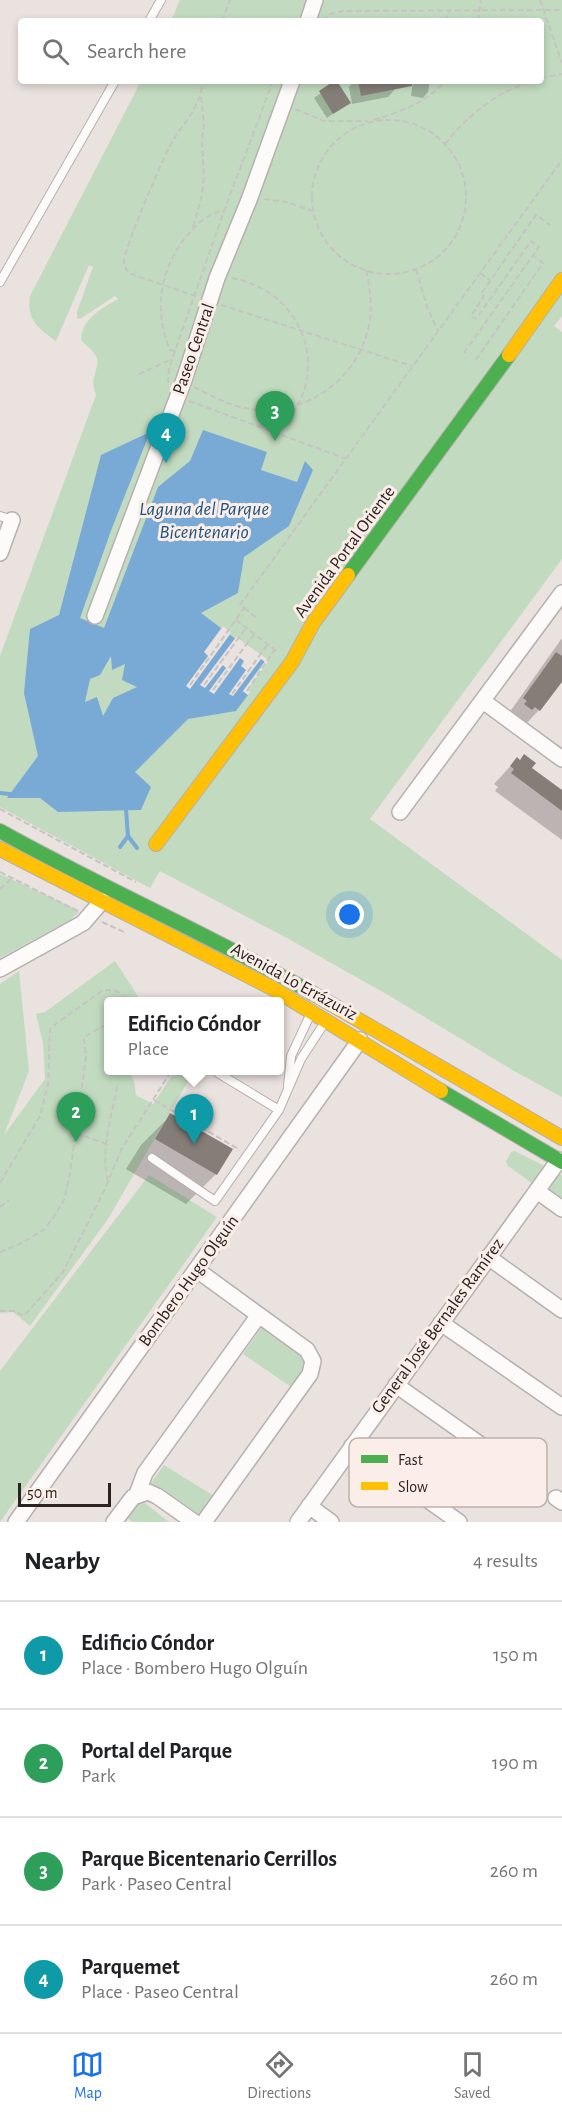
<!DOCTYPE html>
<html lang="en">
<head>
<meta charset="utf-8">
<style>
  body { margin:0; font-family:"Alegreya Sans",sans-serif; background:#f2f2f2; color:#202124 }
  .scale { position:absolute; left:18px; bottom:15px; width:93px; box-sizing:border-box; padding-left:6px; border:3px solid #292422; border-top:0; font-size:16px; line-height:21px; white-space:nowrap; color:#292422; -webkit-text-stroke:4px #fbede8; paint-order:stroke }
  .you { position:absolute; left:350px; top:915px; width:21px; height:21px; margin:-15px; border:4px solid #fff; border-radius:50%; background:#1a73e8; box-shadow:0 0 0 9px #1a73e833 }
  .badge { display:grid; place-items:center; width:39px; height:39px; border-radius:50%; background:#1a73e8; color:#fff; font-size:20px; font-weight:700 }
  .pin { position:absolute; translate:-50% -50px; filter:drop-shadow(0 2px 3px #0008) }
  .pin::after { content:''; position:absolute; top:32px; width:21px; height:18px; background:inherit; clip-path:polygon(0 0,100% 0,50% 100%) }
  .popup { position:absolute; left:104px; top:997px; width:180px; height:78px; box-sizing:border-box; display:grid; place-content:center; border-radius:6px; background:#fff; filter:drop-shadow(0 2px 4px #0005); font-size:20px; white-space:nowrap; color:#757577 }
  .popup b { font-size:22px; color:#202124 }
  .popup::after { content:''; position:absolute; left:50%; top:100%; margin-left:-12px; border:12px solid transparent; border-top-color:#fff }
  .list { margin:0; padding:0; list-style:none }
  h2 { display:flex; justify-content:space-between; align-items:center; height:78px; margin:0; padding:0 24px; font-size:26px }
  h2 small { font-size:20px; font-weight:400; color:#757577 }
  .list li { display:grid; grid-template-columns:39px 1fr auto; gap:18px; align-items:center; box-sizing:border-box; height:108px; padding:0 24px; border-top:2px solid #e0e0e0 }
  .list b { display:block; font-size:22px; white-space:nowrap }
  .list p { margin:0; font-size:20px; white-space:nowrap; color:#757577 }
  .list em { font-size:20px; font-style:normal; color:#757577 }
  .icon { flex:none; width:33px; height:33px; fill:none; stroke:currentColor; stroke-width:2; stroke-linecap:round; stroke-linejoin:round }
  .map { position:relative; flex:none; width:562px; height:1522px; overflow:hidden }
  .search { position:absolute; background:#fff; box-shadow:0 3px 9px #0003; left:18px; right:18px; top:18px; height:66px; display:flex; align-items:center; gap:15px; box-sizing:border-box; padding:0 21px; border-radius:6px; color:#757577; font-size:22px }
  .sheet { height:510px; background:#fff }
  nav { display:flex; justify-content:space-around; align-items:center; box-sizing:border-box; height:84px; border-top:2px solid #e0e0e0; background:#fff; font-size:16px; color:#757577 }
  nav a { display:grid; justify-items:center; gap:3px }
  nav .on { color:#1a73e8 }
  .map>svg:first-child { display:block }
  .green { fill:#c2dbc0 }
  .water { fill:#78aad5; fill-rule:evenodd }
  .pier { fill:#eae2df }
  .shadow { fill:#0003 }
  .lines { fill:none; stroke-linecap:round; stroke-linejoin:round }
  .stream { stroke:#78aad5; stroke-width:4 }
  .building { fill:#857e78 }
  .lane-casing { stroke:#b6b0ae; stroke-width:10 }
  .street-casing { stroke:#b6b0ae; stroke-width:18 }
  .fast-casing { stroke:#b6b0ae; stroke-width:16 }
  .slow-casing { stroke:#b6b0ae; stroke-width:16 }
  .path { stroke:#c6c4c3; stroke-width:2; stroke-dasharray:6 3; stroke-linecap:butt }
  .lane { stroke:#fcfbfa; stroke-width:8 }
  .street { stroke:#fcfbfa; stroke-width:15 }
  .fast { stroke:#4caf50; stroke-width:14 }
  .slow { stroke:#ffc107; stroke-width:14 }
  .labels { text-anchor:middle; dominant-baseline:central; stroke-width:6; stroke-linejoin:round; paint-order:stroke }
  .street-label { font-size:18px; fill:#292422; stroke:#fbede8 }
  .water-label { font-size:20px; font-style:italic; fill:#1e537e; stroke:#fbede8 }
  .key { fill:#fbede8; stroke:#bcb1ad; stroke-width:1.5 }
  .key-label { font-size:16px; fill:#292422 }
</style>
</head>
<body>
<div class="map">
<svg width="562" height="1522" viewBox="0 0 562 1522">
  <rect width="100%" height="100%" fill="#eae2df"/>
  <path class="green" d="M180 0H562V316L554 326 562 332V559L370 819 562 960V1097L514 1071 388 995 285 937 160 871 150 888 0 807V656L96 395C94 390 93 386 93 381 95 371 101 362 94 353 90 347 84 345 81 339 82 319 102 308 118 299L115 296 80 319 77 318V312L93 267 89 265 56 341C38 329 26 319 30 296L141 81H541V21H171Z
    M0 874 78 910V913L70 920 0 958Z
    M115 961 141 1001 109 1002V1070L128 1071 134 1081 136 1095 153 1104 175 1071H194L108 1219 30 1326 13 1312 0 1313V984L19 971 29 1071 4 1135 45 1079 43 1043 36 1014 45 1012Z
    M515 1151 562 1175V1205L508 1166 506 1161 511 1152Z
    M149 1175 217 1217 0 1522V1371Z
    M262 1327 306 1360 307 1368 291 1387 243 1354Z
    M164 1465 214 1496 200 1516 151 1483Z
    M141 1500 169 1522H133L127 1518Z"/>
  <path class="water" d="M203 430 267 452 261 470 297 482 305 461 313 470 289 526 244 557 238 593 201 613 265 661 243 691 248 695 236 711 188 719 135 772 151 787 141 810 58 812 40 798H7L38 756 24 693 30 629 59 615 101 455 150 432 112 528 80 618 104 628 158 487 190 461ZM111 656 112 670 125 664 122 680 137 687 113 698 103 716 97 697 85 702 90 679 100 675Z"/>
  <path class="pier" d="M223 626 231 633 190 689 186 686 208 656 204 652Z
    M236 637 267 659 268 662 247 690 250 692 248 695 243 691 265 662 261 659 233 696 229 694 246 670 241 666 244 661 240 658 214 694 209 691 226 668 223 665 205 688 200 685Z"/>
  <path class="shadow" d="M352 81H395L396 88 388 97 352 104 349 87 352 83Z
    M413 81H430L428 92 423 98 411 96Z
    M336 82 349 102 327 118 314 98Z
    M562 638V679L539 710 523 727 507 716Z
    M517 759 562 792V840L495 791 498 787 494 784Z
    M171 1115 216 1174 186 1204 126 1169 141 1145Z"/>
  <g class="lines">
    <path class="stream" d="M0 793 10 794
      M126 810 128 836 137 848
      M120 847 128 836"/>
  </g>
  <path class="building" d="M334 81H337L351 103 333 114 319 91Z
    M358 81H412V86L361 96Z
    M556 652 562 656V682L540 711 535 707 532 710 524 704 527 701 523 698Z
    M524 754 536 763 532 768 562 790V811L511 773 514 769 510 766 517 757 520 760Z
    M170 1113 233 1149 217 1175 155 1139Z"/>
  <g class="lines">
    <defs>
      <path id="lane" d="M149 21 161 0
        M0 282 115 81
        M0 516 12 520
        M218 1073 279 1110
        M288 1086 291 1056 311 1013
        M152 1158 215 1201 279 1110 301 1059 325 1022"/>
      <path id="street" d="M308 21 315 0
        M0 553 12 520
        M95 616 184 380 217 278 249 200 292 81
        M483 701 562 759
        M400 812 562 593
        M0 969 83 923 102 901
        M537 1191 562 1209
        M488 1257 562 1310
        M197 1270 307 1350 313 1361 310 1374 204 1522
        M441 1323 562 1407
        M396 1385 519 1472
        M352 1446 459 1522
        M137 1494 145 1473 259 1315
        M556 1498 562 1502
        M309 1506 331 1522
        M16 1522 360 1040
        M114 1522 133 1497 148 1492 157 1496 194 1522
        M298 1522 559 1160"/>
      <path id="fast" d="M348 575 509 355
        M0 831C102 888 210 935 312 993
        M441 1091 562 1162"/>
      <path id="slow" d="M509 355 562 280
        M156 844 292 662 313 623 348 575
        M0 849 272 988 441 1091
        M312 993 562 1138"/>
    </defs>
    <use href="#lane" class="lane-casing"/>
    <use href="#street" class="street-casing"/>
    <use href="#fast" class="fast-casing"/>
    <use href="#slow" class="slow-casing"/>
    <path class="path" d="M540 0 562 63
      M222 21 230 0
      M323 21 330 14 343 11 562 10
      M445 21 449 11
      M478 21 481 0
      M541 78 562 74
      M295 109 324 121H368
      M374 120C404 110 423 104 446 81
      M312 197a77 77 0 1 1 154 0a77 77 0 1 1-154 0Z
      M445 144C468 115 496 93 531 81
      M264 199 286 202 313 211
      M193 227 202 195 204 177 202 141 204 123 201 97
      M416 269 428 310 438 331
      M480 273 490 280
      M232 278C307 292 335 379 277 431
      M196 296 131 274C127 271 125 268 124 262 123 250 164 156 172 142 186 119 199 110 203 81
      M221 305 412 366
      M175 351 170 350C152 308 161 262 193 229 201 220 212 212 224 211
      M464 353 539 247 531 241 476 319 471 316 484 296 481 294 536 215 550 225
      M476 360 543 263 534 256
      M139 374 172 359
      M168 383 169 368 224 211 273 81
      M194 387C212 396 229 406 250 409 305 417 358 380 369 325 373 307 370 289 366 270
      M189 401 347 459
      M244 608 257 618
      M236 620 279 653
      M190 685 244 608 240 605 562 160
      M204 685 246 628
      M213 690 254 634
      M247 691 275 649
      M232 694 267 645
      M0 809 136 882
      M0 872 78 911
      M0 889 11 879
      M102 922 124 932
      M154 1100 240 1150
      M76 1133 106 1144
      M108 1181C100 1150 112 1114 118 1083
      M0 1183 40 1116 48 1084 50 1028 102 991C114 988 121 991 127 1002
      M0 1207 9 1200
      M0 1252 24 1242 43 1230 51 1221 64 1200 70 1173 86 1057 84 1037 109 1023
      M0 1311H14L24 1316 63 1272 104 1191 122 1148 172 1070"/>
    <use href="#lane" class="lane"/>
    <use href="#street" class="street"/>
    <use href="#fast" class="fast"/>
    <use href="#slow" class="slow"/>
  </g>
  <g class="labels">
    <g class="street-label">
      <text transform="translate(194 349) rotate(-71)">Paseo Central</text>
      <text transform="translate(345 552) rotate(-54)">Avenida Portal Oriente</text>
      <text transform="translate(294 982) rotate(29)">Avenida Lo Errázuriz</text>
      <text transform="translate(189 1281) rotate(-54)">Bombero Hugo Olguín</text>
      <text transform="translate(438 1326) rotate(-54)">General José Bernales Ramírez</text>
    </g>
    <g class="water-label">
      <text x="204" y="509">Laguna del Parque<tspan x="204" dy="23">Bicentenario</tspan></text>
    </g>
  </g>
  <rect x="349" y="1438" width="198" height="69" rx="9" class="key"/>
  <rect x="361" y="1455" width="27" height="8" fill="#4caf50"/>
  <rect x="361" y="1482" width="27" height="8" fill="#ffc107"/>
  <g class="key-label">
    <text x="398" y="1465">Fast</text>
    <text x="398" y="1492">Slow</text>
  </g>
</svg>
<div class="scale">50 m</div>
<div class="you"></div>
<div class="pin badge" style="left:194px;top:1144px;background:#0f9aa8">1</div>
<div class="popup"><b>Edificio Cóndor</b>Place</div>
<div class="pin badge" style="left:76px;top:1142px;background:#2e9e5b">2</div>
<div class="pin badge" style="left:275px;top:441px;background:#2e9e5b">3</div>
<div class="pin badge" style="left:166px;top:463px;background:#0f9aa8">4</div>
<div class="search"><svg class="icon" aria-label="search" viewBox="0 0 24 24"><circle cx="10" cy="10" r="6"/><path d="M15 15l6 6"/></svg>Search here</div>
</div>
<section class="sheet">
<h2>Nearby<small>4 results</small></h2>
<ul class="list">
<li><span class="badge" style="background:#0f9aa8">1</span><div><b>Edificio Cóndor</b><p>Place · Bombero Hugo Olguín</p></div><em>150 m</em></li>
<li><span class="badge" style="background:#2e9e5b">2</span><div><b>Portal del Parque</b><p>Park</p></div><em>190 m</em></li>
<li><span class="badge" style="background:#2e9e5b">3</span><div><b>Parque Bicentenario Cerrillos</b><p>Park · Paseo Central</p></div><em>260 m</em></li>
<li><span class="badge" style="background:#0f9aa8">4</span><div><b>Parquemet</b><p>Place · Paseo Central</p></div><em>260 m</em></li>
</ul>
</section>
<nav>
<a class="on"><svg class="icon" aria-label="map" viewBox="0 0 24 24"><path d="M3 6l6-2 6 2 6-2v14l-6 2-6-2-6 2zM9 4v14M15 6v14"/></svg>Map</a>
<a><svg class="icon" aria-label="directions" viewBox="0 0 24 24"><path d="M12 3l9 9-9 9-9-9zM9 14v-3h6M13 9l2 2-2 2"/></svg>Directions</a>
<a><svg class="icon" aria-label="saved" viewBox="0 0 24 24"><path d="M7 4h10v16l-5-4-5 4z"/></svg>Saved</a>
</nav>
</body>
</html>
